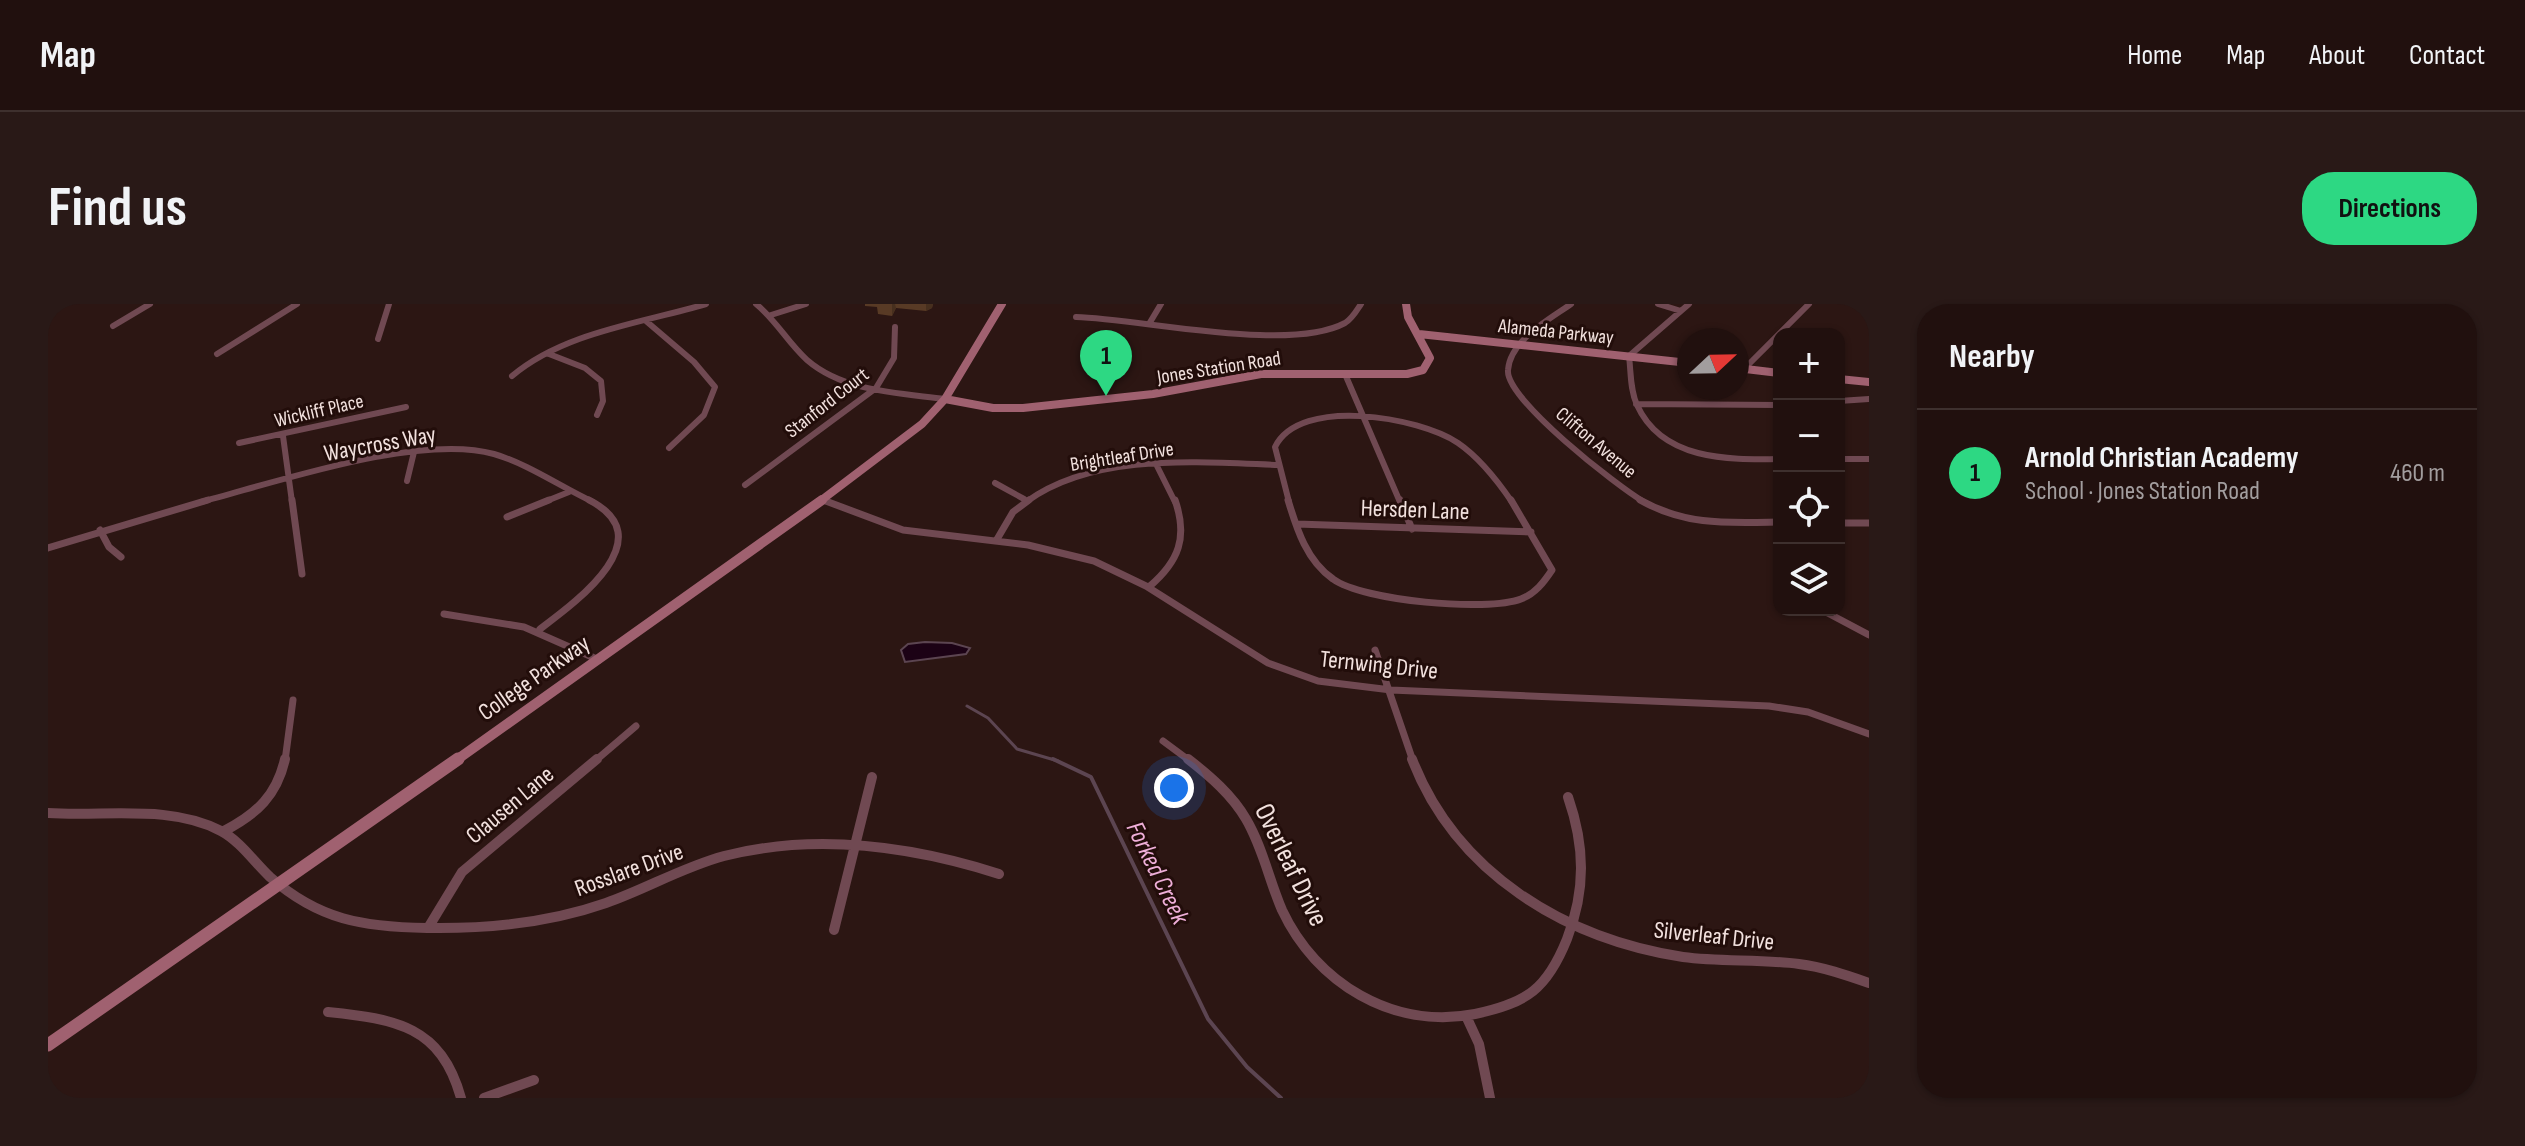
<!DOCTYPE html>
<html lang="en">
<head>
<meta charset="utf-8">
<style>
  body { margin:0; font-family:"Sofia Sans Condensed",sans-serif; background:#291917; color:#f1f3f6 }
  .controls { position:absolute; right:24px; top:24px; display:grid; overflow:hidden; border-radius:16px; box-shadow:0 2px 6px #0004 }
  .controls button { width:72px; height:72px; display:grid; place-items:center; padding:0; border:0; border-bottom:2px solid #3e302e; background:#21100e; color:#f1f3f6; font:40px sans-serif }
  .compass { position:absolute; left:1629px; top:24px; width:72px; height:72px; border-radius:50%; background:#21100e; box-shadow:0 2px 6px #0004; rotate:68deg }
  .you { position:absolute; left:1126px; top:484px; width:28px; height:28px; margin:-20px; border:6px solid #fff; border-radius:50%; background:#1a73e8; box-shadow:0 0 0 12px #1a73e833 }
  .badge { display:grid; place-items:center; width:52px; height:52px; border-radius:50%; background:#2dd883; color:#111; font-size:26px; font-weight:700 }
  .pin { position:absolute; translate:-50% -66px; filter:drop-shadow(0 2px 4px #0008) }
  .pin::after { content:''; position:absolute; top:42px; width:28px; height:24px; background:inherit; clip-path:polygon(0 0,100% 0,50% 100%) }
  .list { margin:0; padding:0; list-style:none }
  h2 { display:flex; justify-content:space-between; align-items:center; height:104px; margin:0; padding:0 32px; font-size:34px }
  h2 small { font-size:26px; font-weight:400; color:#a29d9e }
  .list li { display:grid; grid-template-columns:52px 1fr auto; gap:24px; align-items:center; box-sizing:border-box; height:128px; padding:0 32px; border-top:2px solid #3e302e }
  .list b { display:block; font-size:30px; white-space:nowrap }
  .list p { margin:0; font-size:26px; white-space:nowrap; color:#a29d9e }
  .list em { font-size:26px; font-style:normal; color:#a29d9e }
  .icon { flex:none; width:44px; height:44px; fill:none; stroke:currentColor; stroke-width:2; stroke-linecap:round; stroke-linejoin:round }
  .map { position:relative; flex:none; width:1821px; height:794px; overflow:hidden; border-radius:32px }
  header { display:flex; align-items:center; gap:48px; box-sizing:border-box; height:112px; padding:0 40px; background:#21100e; border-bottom:2px solid #3e302e }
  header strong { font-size:38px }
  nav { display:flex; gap:44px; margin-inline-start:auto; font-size:28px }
  .intro { display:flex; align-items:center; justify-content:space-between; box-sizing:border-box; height:192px; padding:0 48px }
  h1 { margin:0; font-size:56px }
  .button { padding:20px 36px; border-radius:32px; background:#2dd883; color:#111; font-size:28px; font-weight:700 }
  main { display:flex; gap:48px; padding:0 48px }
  aside { flex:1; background:#21100e; border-radius:32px; box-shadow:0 2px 6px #0004 }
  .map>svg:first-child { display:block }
  .water { fill:#1c0215; stroke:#5c4551; stroke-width:2 }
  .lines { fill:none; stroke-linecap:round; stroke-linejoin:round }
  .stream-far1 { stroke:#5c4551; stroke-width:3 }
  .stream { stroke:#5c4551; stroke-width:4 }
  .street-far2 { stroke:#704952; stroke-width:6 }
  .street-far1 { stroke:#704952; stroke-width:7 }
  .street { stroke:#704952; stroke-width:10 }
  .secondary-far2 { stroke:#a06170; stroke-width:8 }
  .secondary-far1 { stroke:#a06170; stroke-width:10 }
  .secondary { stroke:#a06170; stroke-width:13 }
  .wall { fill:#583a25 }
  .shaded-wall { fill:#472f1e }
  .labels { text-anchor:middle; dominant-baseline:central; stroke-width:6; stroke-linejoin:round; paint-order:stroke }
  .far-street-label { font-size:20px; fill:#f2e1de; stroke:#220d0a }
  .street-label { font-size:24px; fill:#f2e1de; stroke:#220d0a }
  .water-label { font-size:26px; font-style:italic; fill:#eeaed8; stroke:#220d0a }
  .near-street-label { font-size:28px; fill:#f2e1de; stroke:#220d0a }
</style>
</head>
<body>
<header>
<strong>Map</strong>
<nav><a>Home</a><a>Map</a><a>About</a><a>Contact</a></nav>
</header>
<div class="intro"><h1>Find us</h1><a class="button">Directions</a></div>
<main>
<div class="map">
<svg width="1821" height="794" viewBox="0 0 1821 794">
  <rect width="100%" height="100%" fill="#2c1613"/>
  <path class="water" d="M877 338 904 339 922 344 918 350 857 358 853 346 860 340Z"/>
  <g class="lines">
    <path class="stream-far1" d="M919 402 940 414 969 445 1010 457"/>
    <path class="stream" d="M1005 455 1043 473 1160 715 1199 763 1233 794"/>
    <path class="street-far2" d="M708 0C728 16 740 39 759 56 796 88 851 89 897 95
      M1523 0C1502 15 1462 36 1460 66 1457 95 1569 182 1596 198
      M1610 0 1633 7
      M1641 0 1581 52C1583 68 1582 86 1589 101 1614 156 1679 156 1731 155
      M723 11 758 0
      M1028 13C1095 15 1241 49 1297 19 1304 15 1309 6 1313 0
      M598 17 646 58 667 83 656 111 621 144
      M1101 20 1113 0
      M65 22 102 0
      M330 35 341 0
      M169 50 249 0
      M501 50 537 64 553 77 555 97 549 111
      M1696 65 1761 0
      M1297 70 1352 198
      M464 72C516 28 594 19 658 0
      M1791 97 1821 95
      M1588 100 1731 101
      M235 132 244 198
      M191 139 358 103
      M1791 155H1821
      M1108 160 1127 198
      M359 177 366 148
      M947 179 976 195
      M697 181 828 84 846 54 847 23
      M775 196 780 198
      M153 198C229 178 372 129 446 150 480 160 513 183 545 198
      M496 198 521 188
      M978 198C1046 148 1151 158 1231 161
      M1241 198 1227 143C1252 92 1371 113 1410 139 1432 154 1449 176 1464 198"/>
    <path class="street-far1" d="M244 196 254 270
      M775 196 855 226 980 241 1046 257 1098 282 1220 359 1270 377 1343 386 1721 402 1760 408 1821 430
      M1240 196C1249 226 1259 257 1285 275 1315 297 1439 308 1473 295 1487 290 1496 278 1504 266L1463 196
      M1352 196 1364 225
      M1592 196C1638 222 1680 219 1731 218
      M459 213 501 196
      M1791 219H1821
      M1249 220 1483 228
      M52 226 61 243 73 253
      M948 237 965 208 981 196
      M0 244 160 196
      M1102 282C1131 257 1140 233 1127 196
      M1774 306 1821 331
      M396 310 476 323 551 356
      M492 325C528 298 616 234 541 196
      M1327 346 1365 457
      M1115 437 1142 457
      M237 457 245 396
      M547 457 588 422"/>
    <path class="street" d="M1140 455C1162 472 1184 491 1198 515 1215 544 1221 576 1234 606 1268 679 1345 726 1427 710 1479 699 1499 685 1519 635 1538 586 1537 542 1520 493
      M1364 455C1408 569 1517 635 1635 653 1673 658 1712 655 1751 660 1775 663 1798 671 1821 679
      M0 509C56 513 122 500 173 527 192 537 207 559 222 573 271 616 315 623 379 624 439 625 501 619 558 599 598 585 635 563 676 552 767 529 863 542 951 570
      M176 527C209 510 229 491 237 455
      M380 624 414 568 549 455
      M786 626 824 473
      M280 708C348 715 393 722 413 794
      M1418 712 1431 740 1442 794
      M436 794 486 776"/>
    <path class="secondary-far2" d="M1371 30 1641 59
      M1689 64 1731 69
      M1791 75 1821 78
      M897 95 945 104H975L1105 90 1213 70H1359L1375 66 1382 54 1360 13 1358 0
      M771 198 874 120 897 95 954 0"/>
    <path class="secondary-far1" d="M407 457 774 196"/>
    <path class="secondary" d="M0 741 410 455"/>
  </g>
  <path class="wall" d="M817 0H885L884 4 878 7 848 4 844 12 830 10 829 3 817 2Z"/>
  <path class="shaded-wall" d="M844 0H847L848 4 844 12Z
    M878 0H885L884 4 878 7Z"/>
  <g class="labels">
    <g class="far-street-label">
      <text transform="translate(1508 28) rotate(6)">Alameda Parkway</text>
      <text transform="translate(1171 64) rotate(-9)">Jones Station Road</text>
      <text transform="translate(779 99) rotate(-38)">Stanford Court</text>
      <text transform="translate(271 107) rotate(-13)">Wickliff Place</text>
      <text transform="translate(1548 139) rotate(40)">Clifton Avenue</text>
      <text transform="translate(1074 153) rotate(-9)">Brightleaf Drive</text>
    </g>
    <g class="street-label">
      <text transform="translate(332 140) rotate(-10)">Waycross Way</text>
      <text transform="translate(1367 206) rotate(2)">Hersden Lane</text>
      <text transform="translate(1331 361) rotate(6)">Ternwing Drive</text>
      <text transform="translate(486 374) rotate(-35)">College Parkway</text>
      <text transform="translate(462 501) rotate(-40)">Clausen Lane</text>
      <text transform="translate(581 566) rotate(-20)">Rosslare Drive</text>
      <text transform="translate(1666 632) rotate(6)">Silverleaf Drive</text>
    </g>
    <g class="water-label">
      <text transform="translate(1109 569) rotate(64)">Forked Creek</text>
    </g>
    <g class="near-street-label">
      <text transform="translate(1243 561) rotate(64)">Overleaf Drive</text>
    </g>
  </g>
</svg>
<div class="controls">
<button>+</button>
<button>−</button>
<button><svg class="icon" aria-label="locate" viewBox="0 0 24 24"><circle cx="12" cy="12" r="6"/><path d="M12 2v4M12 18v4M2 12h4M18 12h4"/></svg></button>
<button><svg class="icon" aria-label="layers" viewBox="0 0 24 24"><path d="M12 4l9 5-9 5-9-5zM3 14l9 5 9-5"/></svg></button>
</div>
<svg class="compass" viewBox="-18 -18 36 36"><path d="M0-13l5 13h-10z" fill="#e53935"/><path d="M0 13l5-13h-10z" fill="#a29d9e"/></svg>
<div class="you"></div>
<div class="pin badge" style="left:1058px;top:92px">1</div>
</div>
<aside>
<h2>Nearby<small></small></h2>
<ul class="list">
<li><span class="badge">1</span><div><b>Arnold Christian Academy</b><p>School · Jones Station Road</p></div><em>460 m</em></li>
</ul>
</aside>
</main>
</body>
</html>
